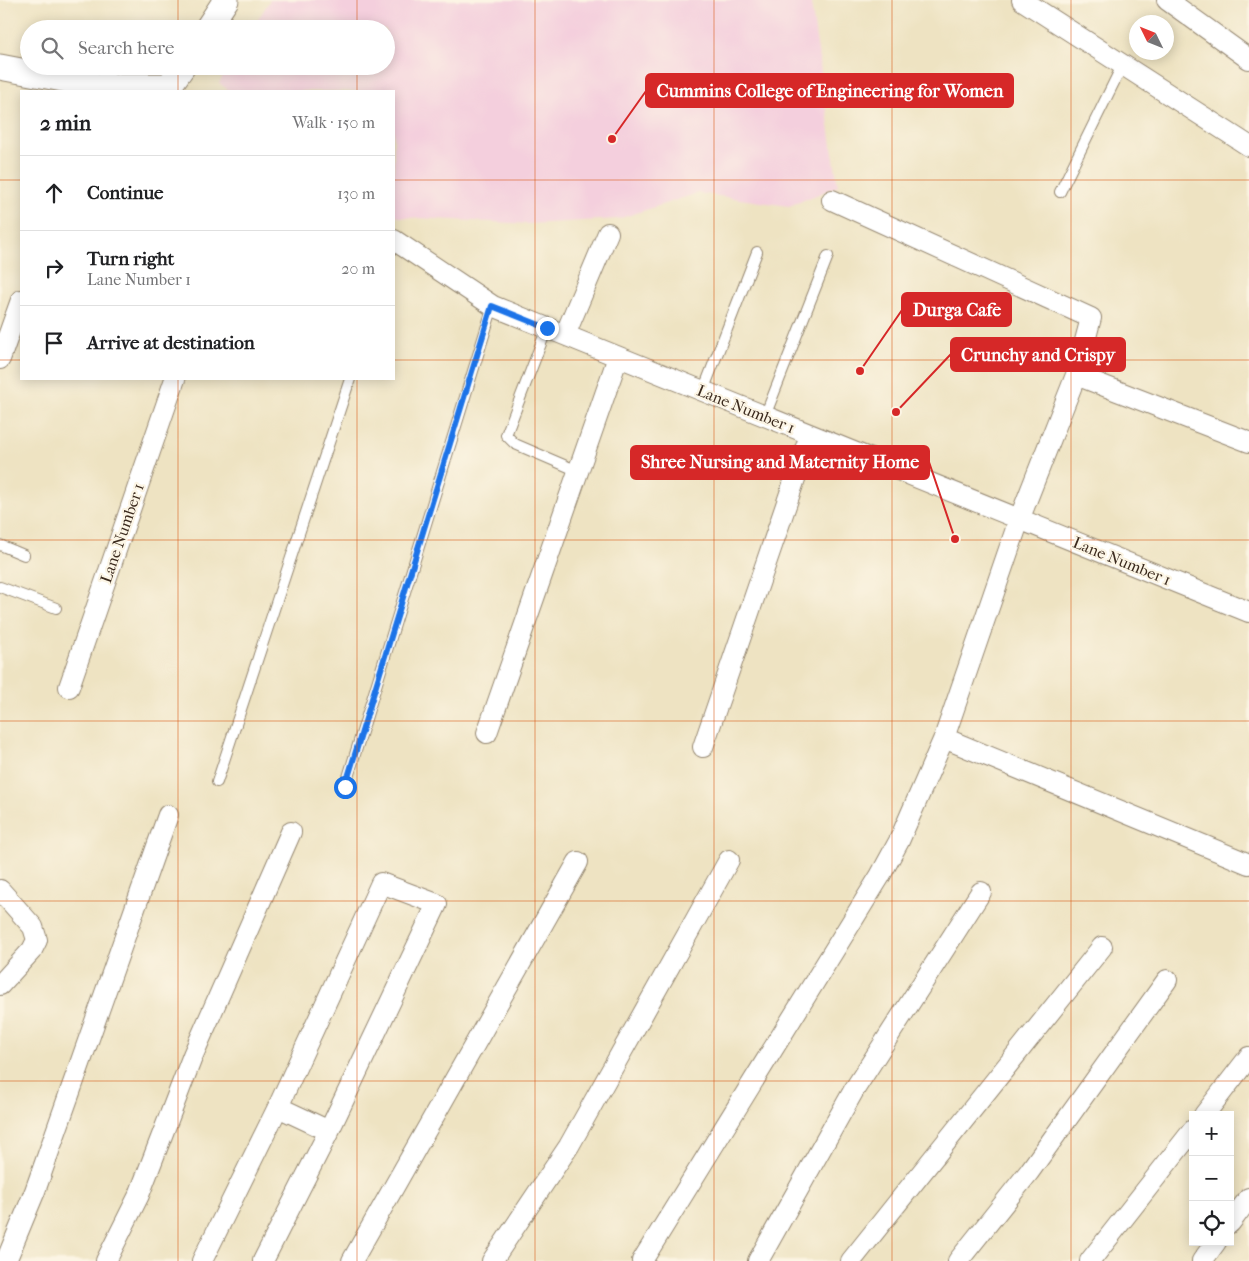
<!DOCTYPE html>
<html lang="en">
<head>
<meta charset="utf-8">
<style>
  body { margin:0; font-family:"IM FELL French Canon",serif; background:#f2f2f2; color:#202124 }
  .controls { position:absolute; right:15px; bottom:15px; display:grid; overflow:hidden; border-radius:0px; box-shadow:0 2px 12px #0003 }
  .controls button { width:45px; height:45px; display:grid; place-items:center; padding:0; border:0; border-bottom:1px solid #e0e0e0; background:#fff; color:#202124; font:25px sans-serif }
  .compass { position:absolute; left:1129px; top:15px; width:45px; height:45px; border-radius:50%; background:#fff; box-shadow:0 2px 12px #0003; rotate:313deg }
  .stop { position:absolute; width:15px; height:15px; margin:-11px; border:4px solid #1a73e8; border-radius:50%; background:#fff }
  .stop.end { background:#1a73e8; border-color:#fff; box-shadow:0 1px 5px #0008 }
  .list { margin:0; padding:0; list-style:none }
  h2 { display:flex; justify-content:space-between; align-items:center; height:65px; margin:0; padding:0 20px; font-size:21px }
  h2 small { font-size:16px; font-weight:400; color:#757577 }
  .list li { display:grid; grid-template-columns:32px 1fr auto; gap:15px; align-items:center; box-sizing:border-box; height:75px; padding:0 20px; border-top:1px solid #e0e0e0 }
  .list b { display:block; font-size:19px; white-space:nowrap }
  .list p { margin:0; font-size:16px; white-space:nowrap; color:#757577 }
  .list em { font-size:16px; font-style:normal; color:#757577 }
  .icon { flex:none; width:28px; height:28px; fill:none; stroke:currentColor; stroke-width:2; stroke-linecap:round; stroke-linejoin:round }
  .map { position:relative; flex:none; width:1249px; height:1261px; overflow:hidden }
  .search { position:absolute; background:#fff; box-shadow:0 2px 12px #0003; left:20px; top:20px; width:375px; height:55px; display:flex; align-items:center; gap:12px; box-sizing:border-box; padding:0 18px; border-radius:28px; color:#757577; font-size:19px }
  .panel { position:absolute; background:#fff; box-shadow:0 2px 12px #0003; left:20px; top:90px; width:375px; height:290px; border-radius:0px }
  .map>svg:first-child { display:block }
  .built { fill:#f4cfdd }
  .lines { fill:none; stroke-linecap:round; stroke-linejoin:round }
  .service-casing { stroke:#948670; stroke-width:12 }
  .minor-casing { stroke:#948670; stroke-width:22 }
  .tertiary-casing { stroke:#948670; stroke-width:27 }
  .service { stroke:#fff; stroke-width:10 }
  .minor { stroke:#fff; stroke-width:20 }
  .tertiary { stroke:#fff; stroke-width:25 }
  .route { stroke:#1a73e8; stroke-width:6 }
  .grid { fill:none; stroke:#d7540e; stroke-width:1; stroke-opacity:0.55 }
  .labels { text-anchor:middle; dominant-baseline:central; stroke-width:4.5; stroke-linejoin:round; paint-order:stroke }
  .street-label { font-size:16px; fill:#3b2a1e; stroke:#fcf5e5 }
  .leader { fill:none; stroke:#d62828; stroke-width:2 }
  .callout-dot { fill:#d62828; stroke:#fcf5e5; stroke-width:2 }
  .callout { fill:#d62828; stroke:#d62828; stroke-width:2 }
  .callout-label { font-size:18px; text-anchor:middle; font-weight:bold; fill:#fff }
</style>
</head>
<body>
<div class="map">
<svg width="1249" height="1261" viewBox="0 0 1249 1261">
  <rect width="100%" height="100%" fill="#fcf5e5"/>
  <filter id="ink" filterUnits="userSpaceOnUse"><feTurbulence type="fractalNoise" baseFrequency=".02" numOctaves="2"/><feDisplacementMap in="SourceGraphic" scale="10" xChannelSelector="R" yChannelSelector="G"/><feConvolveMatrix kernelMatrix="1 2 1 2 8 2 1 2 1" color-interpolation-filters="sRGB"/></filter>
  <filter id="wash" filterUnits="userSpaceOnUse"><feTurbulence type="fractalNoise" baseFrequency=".0096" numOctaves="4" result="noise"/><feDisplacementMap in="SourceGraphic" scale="20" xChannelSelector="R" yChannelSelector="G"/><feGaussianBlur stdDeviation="1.12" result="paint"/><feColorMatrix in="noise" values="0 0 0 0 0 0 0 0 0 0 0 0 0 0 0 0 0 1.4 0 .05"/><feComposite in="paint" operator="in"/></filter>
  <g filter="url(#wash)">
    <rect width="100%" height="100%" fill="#eee3c2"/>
    <path class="built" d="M270 0H813L811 4 838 186 789 206 698 193 618 219 530 224 399 217 394 213V91H230L219 83 229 66H386V29H252Z"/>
  </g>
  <g filter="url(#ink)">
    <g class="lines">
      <defs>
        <path id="service" d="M1060 192 1123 64
          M547 328 506 435 515 444 578 471
          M703 391 757 252
          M765 416 828 256
          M0 545 24 555
          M0 587 56 608
          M217 782 350 379
          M345 787 493 306"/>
        <path id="minor" d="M1022 0 1249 146
          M1167 0 1249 59
          M394 240 493 306 1249 612
          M565 335 608 233
          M0 359 21 300
          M1076 375 1249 442
          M69 687 175 379
          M487 733 618 357
          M944 738 1249 864
          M703 747 810 435
          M0 890 33 927 37 940 32 950 0 985
          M278 1107 329 1131
          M1204 1115 1249 1057
          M1230 1223 1249 1198
          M6 1261 35 1191 168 815
          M106 1261 139 1195 193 1055 291 832
          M202 1261 278 1107 381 883 437 904 329 1131 263 1261
          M352 1261 578 862
          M492 1261 569 1146 729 860
          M642 1261 880 876 899 841 944 738 1019 520 1076 375 1091 318 832 200
          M758 1261 854 1090 981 892
          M851 1261 1102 947
          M958 1261 1029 1172 1167 980
          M1090 1261 1193 1130
          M1202 1261 1216 1242"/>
        <path id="tertiary" d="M207 29 226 0
          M0 67 99 86H169L183 66"/>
      </defs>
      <use href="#service" class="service-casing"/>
      <use href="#minor" class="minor-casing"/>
      <use href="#tertiary" class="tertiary-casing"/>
      <use href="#service" class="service"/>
      <use href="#minor" class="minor"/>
      <use href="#tertiary" class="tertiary"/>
    </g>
  </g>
  <g class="lines" filter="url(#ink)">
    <path class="route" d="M345 787 492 306 547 328"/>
  </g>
  <path class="grid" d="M178 0V29M357 0V29M535 0V1261M714 0V1261M892 0V1261M1071 0V1261M178 66V91M357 66V91M0 180H21M394 180H1249M0 360H21M394 360H1249M178 379V1261M357 379V1261M0 540H1249M0 721H1249M0 901H1249M0 1081H1249"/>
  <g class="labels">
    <g class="street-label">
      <text transform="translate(746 409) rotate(22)">Lane Number 1</text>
      <text transform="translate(122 533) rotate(-71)">Lane Number 1</text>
      <text transform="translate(1122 561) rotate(22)">Lane Number 1</text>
    </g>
  </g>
  <path class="leader" d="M612 139L646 91M860 371L902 310M896 412L951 354M955 539L929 462"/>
  <g class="callout-dot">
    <circle cx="612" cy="139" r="5"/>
    <circle cx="860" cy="371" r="5"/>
    <circle cx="896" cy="412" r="5"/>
    <circle cx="955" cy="539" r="5"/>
  </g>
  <g class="callout">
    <rect x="646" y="74" width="367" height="33" rx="5"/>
    <rect x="902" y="293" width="109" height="33" rx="5"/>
    <rect x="951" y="338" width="174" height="33" rx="5"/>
    <rect x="631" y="446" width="298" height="33" rx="5"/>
  </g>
  <g class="callout-label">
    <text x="830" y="97">Cummins College of Engineering for Women</text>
    <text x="957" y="316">Durga Cafe</text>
    <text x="1038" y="361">Crunchy and Crispy</text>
    <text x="780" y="468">Shree Nursing and Maternity Home</text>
  </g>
</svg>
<div class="controls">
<button>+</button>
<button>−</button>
<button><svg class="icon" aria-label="locate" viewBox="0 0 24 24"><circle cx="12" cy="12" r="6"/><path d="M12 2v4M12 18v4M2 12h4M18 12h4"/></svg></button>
</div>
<svg class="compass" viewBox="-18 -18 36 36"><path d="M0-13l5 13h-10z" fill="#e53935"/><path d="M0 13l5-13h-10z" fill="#757577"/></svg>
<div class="stop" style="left:345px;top:787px"></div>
<div class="stop end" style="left:547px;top:328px"></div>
<div class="search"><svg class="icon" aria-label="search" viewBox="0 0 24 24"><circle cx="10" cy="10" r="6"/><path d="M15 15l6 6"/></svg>Search here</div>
<section class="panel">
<h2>2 min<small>Walk · 150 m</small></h2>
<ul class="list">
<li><svg class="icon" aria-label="ahead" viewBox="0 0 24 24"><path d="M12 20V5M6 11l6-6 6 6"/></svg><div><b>Continue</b></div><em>130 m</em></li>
<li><svg class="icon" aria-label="right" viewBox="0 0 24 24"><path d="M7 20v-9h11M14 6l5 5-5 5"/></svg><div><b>Turn right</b><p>Lane Number 1</p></div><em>20 m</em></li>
<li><svg class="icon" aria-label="arrive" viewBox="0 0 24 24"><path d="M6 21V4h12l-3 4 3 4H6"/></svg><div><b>Arrive at destination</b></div></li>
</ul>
</section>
</div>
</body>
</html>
